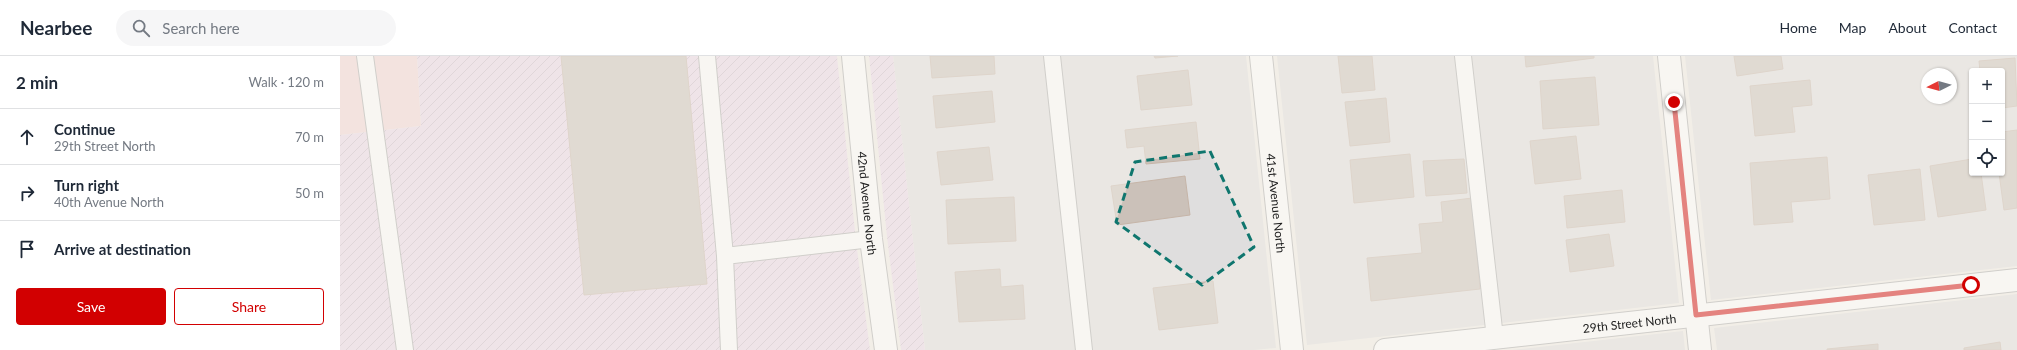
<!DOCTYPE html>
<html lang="en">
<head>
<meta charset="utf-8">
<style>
  body { margin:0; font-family:Lato,sans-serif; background:#f6f6f7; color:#1f2937 }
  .controls { position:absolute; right:12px; top:12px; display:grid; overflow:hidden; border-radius:4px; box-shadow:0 1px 3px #0004 }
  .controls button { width:36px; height:36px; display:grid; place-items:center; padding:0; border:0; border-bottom:1px solid #e0e1e3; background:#fff; color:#1f2937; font:20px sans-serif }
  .compass { position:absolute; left:1581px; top:12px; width:36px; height:36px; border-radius:50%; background:#fff; box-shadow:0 1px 3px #0004; rotate:264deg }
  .stop { position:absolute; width:12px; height:12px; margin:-9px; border:3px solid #d20001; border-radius:50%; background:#fff }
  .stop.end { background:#d20001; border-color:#fff; box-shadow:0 1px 4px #0008 }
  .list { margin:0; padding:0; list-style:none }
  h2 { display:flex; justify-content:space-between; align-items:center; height:52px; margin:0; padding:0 16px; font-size:17px }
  h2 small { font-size:13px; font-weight:400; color:#747a83 }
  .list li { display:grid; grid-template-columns:26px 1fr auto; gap:12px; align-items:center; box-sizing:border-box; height:56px; padding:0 16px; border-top:1px solid #e0e1e3 }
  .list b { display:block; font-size:15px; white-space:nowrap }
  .list p { margin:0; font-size:13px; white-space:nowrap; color:#747a83 }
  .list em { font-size:13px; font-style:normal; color:#747a83 }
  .actions { display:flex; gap:8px; padding:12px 16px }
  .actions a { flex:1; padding:9px 0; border:1px solid #d20001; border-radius:4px; text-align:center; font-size:14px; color:#d20001 }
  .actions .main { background:#d20001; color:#fff }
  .icon { flex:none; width:22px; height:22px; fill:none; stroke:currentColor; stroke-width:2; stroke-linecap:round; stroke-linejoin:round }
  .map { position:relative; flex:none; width:1677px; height:294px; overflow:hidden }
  header { display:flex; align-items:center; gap:24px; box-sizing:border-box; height:56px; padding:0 20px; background:#fff; border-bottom:1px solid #e0e1e3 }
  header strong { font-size:19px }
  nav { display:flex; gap:22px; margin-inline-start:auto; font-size:14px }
  .search { width:280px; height:36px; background:#f6f6f7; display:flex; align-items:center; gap:10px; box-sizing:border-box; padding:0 14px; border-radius:22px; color:#747a83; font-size:15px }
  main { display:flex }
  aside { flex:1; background:#fff }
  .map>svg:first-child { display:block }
  .residential { fill:#dfdede; fill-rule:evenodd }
  .commercial { fill:#f4d6d5 }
  .industrial { fill:url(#industrial-furrows) }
  .building { fill:#cbc1b9; stroke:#c6b5a8 }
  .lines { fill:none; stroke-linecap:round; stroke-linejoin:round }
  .lane-casing { stroke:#a8a8a8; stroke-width:18 }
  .street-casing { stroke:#a8a8a8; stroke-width:24 }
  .lane { stroke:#fff; stroke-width:16 }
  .street { stroke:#fff; stroke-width:22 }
  .route { stroke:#d20001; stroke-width:5 }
  .marked { fill:none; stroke:#0f766e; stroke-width:3; stroke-dasharray:8 5; stroke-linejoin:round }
  .labels { text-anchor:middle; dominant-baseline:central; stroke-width:4; stroke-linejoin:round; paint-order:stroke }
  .street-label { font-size:12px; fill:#212121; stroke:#fff }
</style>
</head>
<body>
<header>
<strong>Nearbee</strong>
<div class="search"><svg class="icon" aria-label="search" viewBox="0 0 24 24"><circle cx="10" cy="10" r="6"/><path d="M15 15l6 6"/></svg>Search here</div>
<nav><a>Home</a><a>Map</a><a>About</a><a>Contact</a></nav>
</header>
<main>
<aside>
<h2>2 min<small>Walk · 120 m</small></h2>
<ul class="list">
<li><svg class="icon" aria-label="ahead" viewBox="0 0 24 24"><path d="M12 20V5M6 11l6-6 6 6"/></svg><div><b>Continue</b><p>29th Street North</p></div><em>70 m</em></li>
<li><svg class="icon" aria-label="right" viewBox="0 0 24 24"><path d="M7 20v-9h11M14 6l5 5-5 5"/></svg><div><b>Turn right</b><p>40th Avenue North</p></div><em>50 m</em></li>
<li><svg class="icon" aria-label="arrive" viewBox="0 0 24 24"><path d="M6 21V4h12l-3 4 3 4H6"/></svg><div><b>Arrive at destination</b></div></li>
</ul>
<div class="actions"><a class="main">Save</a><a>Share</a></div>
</aside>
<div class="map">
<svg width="1677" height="294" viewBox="0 0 1677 294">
  <defs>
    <pattern id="industrial-furrows" width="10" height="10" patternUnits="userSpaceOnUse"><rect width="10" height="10" fill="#ecd8e8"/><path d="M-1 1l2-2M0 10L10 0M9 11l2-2" fill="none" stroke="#cab9c7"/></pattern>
  </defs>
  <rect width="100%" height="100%" fill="#f2eee7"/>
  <path class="residential" d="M553 0H906L936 292 914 294H585Z
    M937 0H1313L1339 247 967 289Z
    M1345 0H1677V210L1371 244ZM1632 15H1662V117H1632ZM1587 18H1611V42H1587Z
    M1677 238V294H1377L1374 272Z
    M1343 275 1345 294H1172Z"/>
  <path class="commercial" d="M0 0H77L81 70 0 79Z"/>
  <path class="industrial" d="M77 0H497L516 185 530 294H0V79L81 70Z
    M529 0H553L585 294H561L547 181Z"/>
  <path class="building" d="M221 0H346L367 228 244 239Z
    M590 0H654L655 18 592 22Z
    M814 0H838L815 2Z
    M998 0H1032L1035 34 1002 37Z
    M1185 0H1254V2L1186 11Z
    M1394 0H1441L1443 13 1397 20Z
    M1675 2 1677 50 1662 52V15H1640L1639 5Z
    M848 14 852 49 801 54 797 20Z
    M1255 21 1259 69 1203 73 1200 25Z
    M1470 24 1472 49 1452 51 1455 76 1415 80 1410 30Z
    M652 35 655 66 596 72 593 40Z
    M1046 42 1050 86 1010 90 1005 46Z
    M856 66 860 103 806 108 804 90 787 92 785 74Z
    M1677 74V152L1664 154 1659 117H1662V76Z
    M1236 80 1241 123 1195 128 1190 85Z
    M649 91 653 124 601 129 597 96Z
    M1070 98 1074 141 1014 147 1010 104Z
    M1487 101 1490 143 1451 146 1453 166 1414 169 1410 107Z
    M1124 103 1127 137 1086 140 1083 105Z
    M1632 103V117H1641L1646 154 1598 161 1590 110Z
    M1580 113 1585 164 1534 169 1528 119Z
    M845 120 850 159 777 169 771 130Z
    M1282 134 1285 166 1227 172 1224 140Z
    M674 141 676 185 608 188 606 144Z
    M1132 142 1140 233 1031 245 1027 202 1082 197 1079 168 1103 166 1101 146Z
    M1269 178 1274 210 1230 216 1226 184Z
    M660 213 661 231 683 229 685 263 619 266 615 216Z
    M873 225 878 267 819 274 813 232Z
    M1660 286 1661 294H1624V292Z
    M1538 288V294H1487V293Z"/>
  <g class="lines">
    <defs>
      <path id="lane" d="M25 0 65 294
        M367 0 385 200 531 183
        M712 0 744 294
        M1123 0 1155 282
        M385 200 389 294"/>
      <g id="street">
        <path id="s1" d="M513 0 531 183 546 294"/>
        <path id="s2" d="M921 0 952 294"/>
        <path d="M1329 0 1360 294"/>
        <path id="s3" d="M1045 294 1677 224"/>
      </g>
    </defs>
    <use href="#lane" class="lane-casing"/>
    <use href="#street" class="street-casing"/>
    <use href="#lane" class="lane"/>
    <use href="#street" class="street"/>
  </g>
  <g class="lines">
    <path class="route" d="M1334 46 1356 259 1631 229"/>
  </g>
  <path d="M0 0H1677V294H0ZM870 95 914 191 862 229 776 166 795 106Z" fill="#f2eee7" fill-opacity=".55" fill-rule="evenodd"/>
  <path class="marked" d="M870 95 914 191 862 229 776 166 795 106Z"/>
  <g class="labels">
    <g class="street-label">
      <text stroke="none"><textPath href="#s1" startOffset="148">42nd Avenue North</textPath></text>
      <text stroke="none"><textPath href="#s2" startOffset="148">41st Avenue North</textPath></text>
      <text stroke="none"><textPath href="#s3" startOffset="246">29th Street North</textPath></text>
    </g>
  </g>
</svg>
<div class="controls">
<button>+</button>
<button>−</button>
<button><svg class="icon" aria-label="locate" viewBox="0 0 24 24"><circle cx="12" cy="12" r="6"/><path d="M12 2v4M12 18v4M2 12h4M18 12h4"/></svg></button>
</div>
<svg class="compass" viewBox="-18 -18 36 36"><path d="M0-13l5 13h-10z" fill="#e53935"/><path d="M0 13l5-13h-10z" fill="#747a83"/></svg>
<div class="stop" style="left:1631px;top:229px"></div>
<div class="stop end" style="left:1334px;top:46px"></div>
</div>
</main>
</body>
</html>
